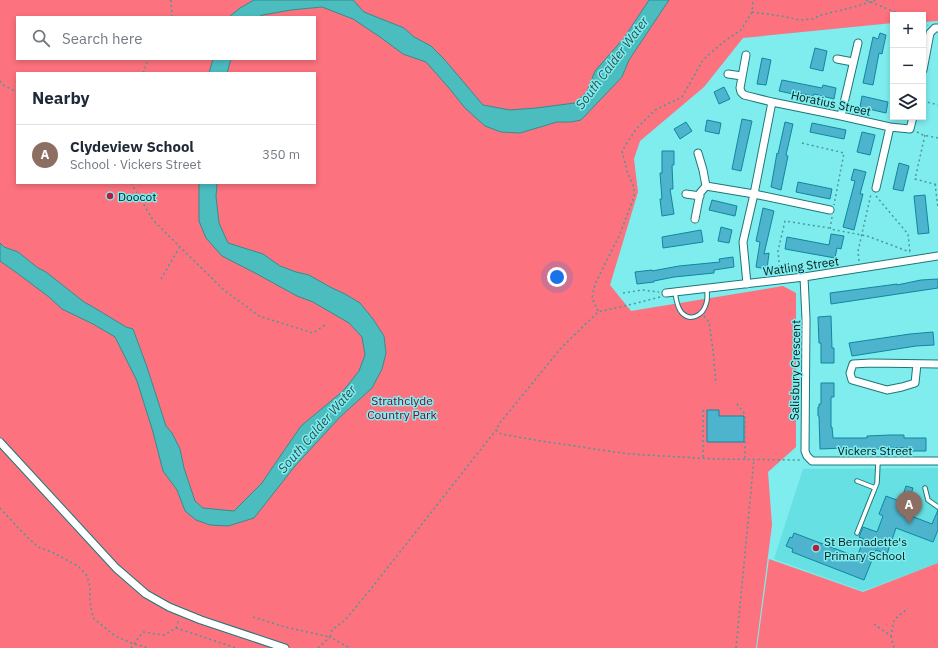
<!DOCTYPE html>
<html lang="en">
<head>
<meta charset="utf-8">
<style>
  body { margin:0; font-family:"IBM Plex Sans",sans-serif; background:#f2f2f3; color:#1f2937 }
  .controls { position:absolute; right:12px; top:12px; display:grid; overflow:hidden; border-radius:0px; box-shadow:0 2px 6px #0003 }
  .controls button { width:36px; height:36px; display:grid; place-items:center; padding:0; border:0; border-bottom:1px solid #e0e1e3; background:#fff; color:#1f2937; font:20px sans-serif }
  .you { position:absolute; left:557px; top:277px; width:14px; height:14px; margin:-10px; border:3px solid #fff; border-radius:50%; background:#1a73e8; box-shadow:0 0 0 6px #1a73e833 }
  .badge { display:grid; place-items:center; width:26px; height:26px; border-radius:50%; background:#ea580c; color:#fff; font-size:13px; font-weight:700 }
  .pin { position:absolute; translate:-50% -33px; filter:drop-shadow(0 1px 2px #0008) }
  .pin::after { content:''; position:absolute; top:21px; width:14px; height:12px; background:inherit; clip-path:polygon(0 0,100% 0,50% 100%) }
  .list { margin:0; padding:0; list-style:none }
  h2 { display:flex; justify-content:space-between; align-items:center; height:52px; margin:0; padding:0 16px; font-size:17px }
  h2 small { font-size:13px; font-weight:400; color:#747a83 }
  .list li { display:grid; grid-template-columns:26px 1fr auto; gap:12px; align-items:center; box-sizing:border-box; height:60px; padding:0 16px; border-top:1px solid #e0e1e3 }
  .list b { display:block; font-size:15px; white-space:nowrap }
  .list p { margin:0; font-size:13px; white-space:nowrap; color:#747a83 }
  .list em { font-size:13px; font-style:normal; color:#747a83 }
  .icon { flex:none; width:22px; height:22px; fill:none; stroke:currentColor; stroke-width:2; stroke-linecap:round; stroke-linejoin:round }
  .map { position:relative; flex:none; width:938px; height:648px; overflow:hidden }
  .search { position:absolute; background:#fff; box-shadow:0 2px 6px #0003; left:16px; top:16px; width:300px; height:44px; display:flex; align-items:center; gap:10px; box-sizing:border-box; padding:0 14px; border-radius:0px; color:#747a83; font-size:15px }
  .panel { position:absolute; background:#fff; box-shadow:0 2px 6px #0003; left:16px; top:72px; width:300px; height:112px; border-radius:0px }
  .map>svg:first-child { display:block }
  .built { fill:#66e0e3 }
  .green { fill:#fc727e; fill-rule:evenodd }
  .water { fill:#4bbdbf; stroke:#358c8e }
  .building { fill:#4eb4cd; stroke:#0f87a0 }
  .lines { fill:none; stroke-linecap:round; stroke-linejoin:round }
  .service-casing { stroke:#1d7779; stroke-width:5.5 }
  .minor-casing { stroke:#1d7779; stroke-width:9 }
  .path { stroke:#4d9899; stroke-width:1.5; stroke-dasharray:2 3; stroke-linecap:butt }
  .service { stroke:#fff; stroke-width:3.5 }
  .minor { stroke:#fff; stroke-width:7 }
  .poi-dot { fill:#b21f3c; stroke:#7fecee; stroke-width:1.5 }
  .labels { text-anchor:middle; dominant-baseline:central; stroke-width:3; stroke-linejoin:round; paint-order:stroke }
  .street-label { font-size:12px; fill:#031b1b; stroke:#7fecee }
  .poi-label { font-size:12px; fill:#031b1b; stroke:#7fecee; text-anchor:start }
  .park-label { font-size:12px; fill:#8a0428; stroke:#7fecee }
  .water-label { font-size:13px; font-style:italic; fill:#2f5252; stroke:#7fecee }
</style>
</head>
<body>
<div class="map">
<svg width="938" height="648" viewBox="0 0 938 648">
  <rect width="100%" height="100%" fill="#7fecee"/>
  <path class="built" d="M938 468V563L863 591 774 559 803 469Z"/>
  <path class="green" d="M0 0H938V21L923 22V15H893V23L743 38 704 87 640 141 634 159 638 192 610 285 631 311 783 286 796 293V447L768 472 772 525 756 648H0ZM17 17H315V59H17ZM17 73H315V183H17Z
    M769 559 863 592 938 563V648H757Z"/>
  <path class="water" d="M254 0H353L364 12 404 28 414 37 431 46 444 59 483 105 510 110 536 108 575 103 587 92 595 71 624 38 649 0H669L629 60 622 77 581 120 571 122H557L520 133 501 132 485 126 465 108 449 88 426 62 403 54 380 37 353 19 322 7 291 10 263 15 258 17H229L240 8Z
    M213 59H231L227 73H209Z
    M199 183H217L216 197 219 223 228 243 263 254 280 266 296 272 309 275 330 287 345 294 360 303 373 319 384 336 386 353 382 369 372 388 340 417 295 466 254 518 228 526 210 525 196 520 185 511 177 490 163 471 153 432 137 381 115 337 93 324 62 309 49 297 17 273 0 261V243L4 247 18 252 38 268 46 272 84 302 93 307 126 327 133 329 147 367 166 426 172 433 180 449 184 468 195 501 203 508 234 511 262 483 272 468 301 426 343 391 359 371 365 355 362 337 349 323 313 302 297 296 257 274 222 256 206 238 199 221Z"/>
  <path class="building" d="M880 33 886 35 882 54 879 53 873 85 863 83 873 37 878 39Z
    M815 48 827 51 823 71 810 68Z
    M762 58 771 60 766 85 757 84Z
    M782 80 822 88 823 85 836 88 834 99 814 94 813 96 794 92 793 94 779 91Z
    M724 87 730 99 719 104 714 92Z
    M862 96 888 102 886 113 860 107Z
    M742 119 752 121 741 171 732 169Z
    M707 120 721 123 719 134 705 131Z
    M686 122 692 131 680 139 674 129Z
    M785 122 793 124 786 155 788 156 781 190 771 187 777 153 778 154Z
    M812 123 846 130 844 139 810 132Z
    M862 132 875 135 870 155 857 152Z
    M662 151H674V165H672L673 189H670L674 214 662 216 660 199H662L660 173H662Z
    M899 163 909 166 903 191 893 189Z
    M854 169 866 172 860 194H863L854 230 843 227 855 181 851 180Z
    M798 182 832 189 830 199 796 192Z
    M925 195 929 233 918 234 914 196Z
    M712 200 737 206 735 216 709 210Z
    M763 208 774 211 764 254 769 253 767 269 756 267 760 242 756 241Z
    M721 227 732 230 729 243 718 241Z
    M701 230 703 242 663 248 662 237Z
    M831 234 844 236 841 249 837 248 835 258 785 249 787 237 829 245Z
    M733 257 734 267 714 270V273L674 277 654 281V282L637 284 635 272 652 270V271L679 266 720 262 719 259Z
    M938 279V288L831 304 830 293 897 284V285L921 280Z
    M831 316 832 348H834V363H821V343H819L818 317Z
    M933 332 934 345 916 346 852 356 849 343 910 334Z
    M821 383H834V397H831V427H832L833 438H867V436L890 435H904V438H926V451H911V448L880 447V449H858V451H844V448L820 449 819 416H818V407H819V404H821Z
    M707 410H719V416H744V442H707Z
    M906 486 913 488 909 500 902 498Z
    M886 496 902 502 898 511 932 524 938 510V530L933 542 896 528 887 554 876 550 864 580 792 552 793 549 786 546 790 537 792 538 794 533 857 557 864 539 859 537 863 527 877 532 883 516 879 514Z"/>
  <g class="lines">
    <defs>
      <path id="service" d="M675 292C676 299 677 308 682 313 691 322 703 315 706 304 708 300 707 294 707 289
        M857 481 875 488
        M925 488 928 500 938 507
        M857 533 877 483 878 462"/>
      <path id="minor" d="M746 55 740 88 741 92 744 95 772 102
        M837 59 853 62
        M923 70 930 33 935 28H938
        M728 74 742 76
        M841 116 858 43
        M698 153 703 170 706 186 754 194 830 210
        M876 188 890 127
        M686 194 700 196
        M695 219 700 193 706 186
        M804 277 806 319 805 451 807 456 812 461H938
        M747 284 743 242 754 194 772 102 841 116 890 127 910 129 913 117
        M666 293 804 277 938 256
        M917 364 915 383 902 387 887 390 852 380 850 373 853 364 871 363 938 364
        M0 442 116 568 146 594 169 607 201 620 285 648"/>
    </defs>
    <use href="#service" class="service-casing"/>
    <use href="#minor" class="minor-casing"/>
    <path class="path" d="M171 0 172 17
      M866 0 902 15
      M752 12 781 16 800 20 812 19 821 15 854 7 876 0
      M923 23 928 25
      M143 73 148 59
      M0 81 3 85 17 92
      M923 101 938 105
      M917 132 923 135 938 138
      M925 135 915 179 938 185
      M802 143 844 153 834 205
      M131 183 153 220 180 247 224 290 259 316 313 333 325 325
      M935 184 938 208
      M876 196 908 234 910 252
      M832 217 830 229 867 236 910 252
      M859 261 858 251 871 194
      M780 272 778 251 785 221 829 228
      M161 279 179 248
      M623 293 642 290 659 292
      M660 297 637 303 598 312 561 348 499 424 496 430 501 434 541 441 629 454 716 459 800 460
      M598 311 592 298 595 284 620 234 634 197V187L627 171 622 151 636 129 655 110 682 97 703 60 722 43 741 30 752 12 753 0
      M704 316 709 322 713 350 716 384
      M737 404 745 414V459
      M703 457V407
      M0 508 22 532 38 547 52 552 63 558 79 567 87 576 90 587V601L93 618 115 636 134 644 149 648
      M253 617 285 627 330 637 332 630 345 620 370 590 496 430
      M874 624 891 636 894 620 908 608
      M176 628 236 648
      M891 636 894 648
      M131 648 143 632 164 635 176 628 179 619
      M318 648 330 637 350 648
      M736 648 754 459"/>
    <use href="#service" class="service"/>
    <use href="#minor" class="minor"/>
  </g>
  <g class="poi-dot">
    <circle cx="110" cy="196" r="4"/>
    <circle cx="816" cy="548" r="4"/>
  </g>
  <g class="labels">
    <g class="street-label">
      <text transform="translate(831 103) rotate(12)">Horatius Street</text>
      <text transform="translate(801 266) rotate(-8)">Watling Street</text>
      <text transform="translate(795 370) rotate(-89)">Salisbury Crescent</text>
      <text x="875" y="450">Vickers Street</text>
    </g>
    <g class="poi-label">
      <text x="118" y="196">Doocot</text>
      <text x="824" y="541">St Bernadette's<tspan x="824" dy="14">Primary School</tspan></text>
    </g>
    <g class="park-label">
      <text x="402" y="400">Strathclyde<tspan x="402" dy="14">Country Park</tspan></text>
    </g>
    <g class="water-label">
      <text transform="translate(612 63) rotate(-53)">South Calder Water</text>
      <text transform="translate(317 429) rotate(-49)">South Calder Water</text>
    </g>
  </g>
</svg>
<div class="controls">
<button>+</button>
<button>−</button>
<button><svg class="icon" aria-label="layers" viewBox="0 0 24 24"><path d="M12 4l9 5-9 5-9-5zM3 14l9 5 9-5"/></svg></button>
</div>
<div class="you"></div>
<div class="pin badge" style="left:909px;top:524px;background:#8d6e63">A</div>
<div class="search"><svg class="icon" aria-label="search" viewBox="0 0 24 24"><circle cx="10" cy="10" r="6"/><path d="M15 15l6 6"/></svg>Search here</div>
<section class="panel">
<h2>Nearby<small></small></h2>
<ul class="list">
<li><span class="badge" style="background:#8d6e63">A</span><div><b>Clydeview School</b><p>School · Vickers Street</p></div><em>350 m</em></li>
</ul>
</section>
</div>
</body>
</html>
